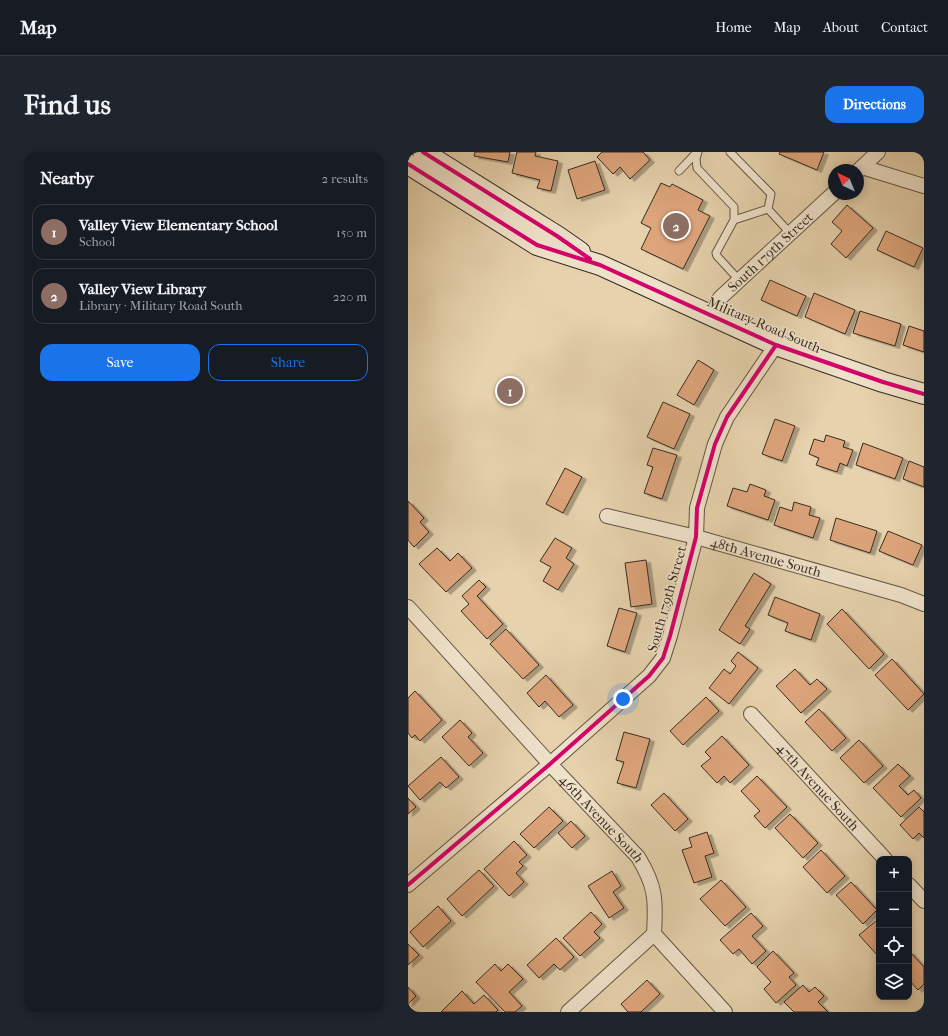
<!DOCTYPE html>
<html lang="en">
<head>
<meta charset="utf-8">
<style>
  body { margin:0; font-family:"IM FELL French Canon",serif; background:#20242c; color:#f1f3f6 }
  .controls { position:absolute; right:12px; bottom:12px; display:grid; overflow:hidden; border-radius:8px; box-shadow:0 2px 10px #0003 }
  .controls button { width:36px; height:36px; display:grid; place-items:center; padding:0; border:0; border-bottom:1px solid #363941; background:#171b24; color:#f1f3f6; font:20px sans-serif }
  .compass { position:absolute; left:420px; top:12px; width:36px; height:36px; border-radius:50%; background:#171b24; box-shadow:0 2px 10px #0003; rotate:317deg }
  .you { position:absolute; left:215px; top:547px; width:14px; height:14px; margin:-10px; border:3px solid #fff; border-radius:50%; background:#1a73e8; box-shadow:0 0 0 6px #1a73e833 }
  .badge { display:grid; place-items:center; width:26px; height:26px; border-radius:50%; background:#1a73e8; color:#fff; font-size:13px; font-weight:700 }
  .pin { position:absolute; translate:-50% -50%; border:2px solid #fff; box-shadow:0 1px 4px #0006 }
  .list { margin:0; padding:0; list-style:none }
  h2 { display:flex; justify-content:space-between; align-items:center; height:52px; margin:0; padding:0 16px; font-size:17px }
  h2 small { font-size:13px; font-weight:400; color:#9ea1a6 }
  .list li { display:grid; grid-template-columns:26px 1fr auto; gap:12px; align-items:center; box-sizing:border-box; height:56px; margin:0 8px 8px; padding:0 8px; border:1px solid #363941; border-radius:12px }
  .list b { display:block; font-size:15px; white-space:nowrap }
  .list p { margin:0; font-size:13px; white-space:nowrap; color:#9ea1a6 }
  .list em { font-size:13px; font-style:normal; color:#9ea1a6 }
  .actions { display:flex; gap:8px; padding:12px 16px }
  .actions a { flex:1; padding:9px 0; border:1px solid #1a73e8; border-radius:12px; text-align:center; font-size:14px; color:#1a73e8 }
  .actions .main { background:#1a73e8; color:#fff }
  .icon { flex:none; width:22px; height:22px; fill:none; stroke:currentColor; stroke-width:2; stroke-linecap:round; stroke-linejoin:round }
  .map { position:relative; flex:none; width:516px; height:860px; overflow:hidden; border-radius:12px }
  header { display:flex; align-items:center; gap:24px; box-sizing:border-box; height:56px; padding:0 20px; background:#171b24; border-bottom:1px solid #363941 }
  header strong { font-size:19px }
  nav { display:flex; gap:22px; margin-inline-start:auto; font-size:14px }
  .intro { display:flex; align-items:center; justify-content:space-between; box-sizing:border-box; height:96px; padding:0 24px }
  h1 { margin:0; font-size:28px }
  .button { padding:10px 18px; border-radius:12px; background:#1a73e8; color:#fff; font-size:14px; font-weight:700 }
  main { display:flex; gap:24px; padding:0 24px }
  aside { flex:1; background:#171b24; border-radius:12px; box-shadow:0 2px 10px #0003 }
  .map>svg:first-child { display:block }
  .building { fill:#dea57c; stroke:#372c20; filter:url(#shadow) }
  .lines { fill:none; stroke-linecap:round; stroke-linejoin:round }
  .lane-casing { stroke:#635643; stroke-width:9 }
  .street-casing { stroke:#635643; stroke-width:16 }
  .secondary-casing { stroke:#372c20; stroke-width:22 }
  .lane { stroke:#efe2ca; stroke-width:7 }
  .street { stroke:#efe2ca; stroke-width:14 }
  .secondary { stroke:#efe2ca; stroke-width:20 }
  .cycleway-casing { stroke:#efe2ca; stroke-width:6 }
  .cycleway { stroke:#d6006c; stroke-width:4 }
  .labels { text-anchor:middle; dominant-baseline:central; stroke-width:3; stroke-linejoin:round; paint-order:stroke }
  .street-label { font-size:14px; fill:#372c20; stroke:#efe2ca }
</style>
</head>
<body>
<header>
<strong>Map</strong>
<nav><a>Home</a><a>Map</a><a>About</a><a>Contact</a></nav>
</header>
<div class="intro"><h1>Find us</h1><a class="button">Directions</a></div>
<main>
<aside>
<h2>Nearby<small>2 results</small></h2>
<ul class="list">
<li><span class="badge" style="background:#8d6e63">1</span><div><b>Valley View Elementary School</b><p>School</p></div><em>150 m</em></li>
<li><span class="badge" style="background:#8d6e63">2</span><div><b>Valley View Library</b><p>Library · Military Road South</p></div><em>220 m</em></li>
</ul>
<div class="actions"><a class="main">Save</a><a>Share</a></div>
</aside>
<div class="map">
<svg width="516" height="860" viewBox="0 0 516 860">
  <defs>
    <filter id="shadow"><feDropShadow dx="4.5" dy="2.5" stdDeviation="0" flood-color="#0004"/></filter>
  </defs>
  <rect width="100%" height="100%" fill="#e6d2ad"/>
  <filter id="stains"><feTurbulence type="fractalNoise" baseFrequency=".005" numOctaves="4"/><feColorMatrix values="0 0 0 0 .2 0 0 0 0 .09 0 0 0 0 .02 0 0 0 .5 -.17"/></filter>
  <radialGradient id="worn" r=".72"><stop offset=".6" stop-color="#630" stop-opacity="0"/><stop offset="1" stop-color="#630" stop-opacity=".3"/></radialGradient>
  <path class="building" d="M67 0H102L100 10 66 4Z
    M109 0H128L127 4 150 9 143 39 129 36 132 28 104 21Z
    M194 0H235L242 8 222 27 212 15 205 22 189 5Z
    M372 0H416L409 18 371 2Z
    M187 9 197 38 169 47 160 18Z
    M253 31 262 35 264 32 295 48 290 58 302 64 275 117 233 97 243 76 233 71Z
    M439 53 465 76 438 106 423 92 434 79 424 70Z
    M478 79 515 96 506 115 469 98Z
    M362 128 398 144 389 164 353 148Z
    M406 141 447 158 437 182 397 165Z
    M452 159 493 172 487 194 445 181Z
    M501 174 516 179V200L495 193Z
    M290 208 306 218 286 253 269 243Z
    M255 250 282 262 266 297 239 285Z
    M367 267 387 274 374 309 354 302Z
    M418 283 437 289 435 295 445 298 439 314 432 311 429 320 408 313 411 306 401 302 406 287 416 290Z
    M455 291 495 306 487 327 448 313Z
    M245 296 269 303 254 347 236 341 245 315 239 313Z
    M501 309 516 315V335L495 327Z
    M157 316 174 325 155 361 138 352Z
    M342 332 358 338 356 344 367 348 360 368 319 354 325 336 339 340Z
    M0 349 16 366 12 370 21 380 6 395 0 388Z
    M386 350 403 355 401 363 412 366 405 386 366 373 372 355 384 359Z
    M428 366 469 379 462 401 422 388Z
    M480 379 514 393 505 413 471 399Z
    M147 386 164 396 158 406 166 412 150 438 135 429 143 415 132 409Z
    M29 396 42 409 50 401 64 416 38 440 11 412Z
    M238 408 244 452 223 455 217 411Z
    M346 421 363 432 337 474 342 477 332 492 311 478Z
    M71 428 78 435 69 444 95 472 79 487 53 459 61 452 54 444Z
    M367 445 412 462 403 488 377 479 380 471 360 463Z
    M211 456 229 461 217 500 199 494Z
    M434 457 476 502 461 517 419 472Z
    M98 477 131 513 115 527 82 492Z
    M330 500 350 516 321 552 301 536 316 517 322 522 328 514 323 509Z
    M484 507 516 542 500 558 467 523Z
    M387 517 402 533 409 527 419 537 393 561 368 534Z
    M138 523 165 553 151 565 137 549 131 555 119 541Z
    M7 539 34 568 12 589 7 583 4 586 0 581V546Z
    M298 545 311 559 275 593 262 579Z
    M411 557 438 586 424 599 397 570Z
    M52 568 64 581 60 585 75 601 61 614 34 585Z
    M216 580 242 587 228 636 209 631 216 610 208 608Z
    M314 584 341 613 322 631 316 624 309 631 293 614 303 606 297 600Z
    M451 588 475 614 456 631 432 606Z
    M33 605 51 625 38 636 32 630 12 648 0 634Z
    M490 612 502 624 491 634 500 643 506 638 513 646 493 665 465 636Z
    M349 624 379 655 357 676 346 664 352 659 333 639Z
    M256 641 280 667 267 679 243 653Z
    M0 646 8 655 0 662Z
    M141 655 155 669 126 696 112 682Z
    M511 655 516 660V686L511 681 505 687 492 673Z
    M382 662 410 691 395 706 367 676Z
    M163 669 177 684 164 696 150 681Z
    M299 680 306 701 297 704 304 725 286 731 274 698 284 695 281 686Z
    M106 689 119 703 111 710 115 714 108 721 116 730 101 744 76 717Z
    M413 698 437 724 419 741 395 715Z
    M71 718 86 734 54 764 39 747Z
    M204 719 213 734 205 740 216 756 201 766 180 734Z
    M313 728 338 755 317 774 292 747Z
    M443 730 469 758 455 772 428 743Z
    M30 754 43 769 15 795 2 780Z
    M183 760 194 772 186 780 192 786 172 804 155 786Z
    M343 761 355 774 344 784 358 799 344 812 331 797 325 802 312 788Z
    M468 769 471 772V805L451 783Z
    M148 786 166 805 152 818 146 812 131 826 119 813Z
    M0 792 11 803 0 813Z
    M365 799 386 821 381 825 388 833 368 851 356 837 363 830 349 815Z
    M501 799 516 815V832L510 838 501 828Z
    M87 812 93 819 100 812 115 827 101 840 114 854 107 860H97L68 830Z
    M239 828 252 842 233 860H220L213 852Z
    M395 833 401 840 407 835 416 844 410 850 420 860H386L376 850Z
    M0 835 8 844 0 852Z
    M54 839 66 852 76 843 90 858 88 860H33Z"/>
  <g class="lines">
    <defs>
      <path id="lane" d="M290 0 288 7 289 16 326 55V68L308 101 309 104 331 128
        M322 0 363 42 360 57
        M271 19 289 0
        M326 68 360 57 382 81"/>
      <g id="street">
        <path d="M454 15 516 34"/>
        <path d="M450 19 470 0"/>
        <path id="s1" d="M302 162 312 146 426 41"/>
        <path id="s2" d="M199 364 288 385 493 443 516 452"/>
        <path id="s3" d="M0 455 142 612 230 705C248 734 248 749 246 782L317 860"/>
        <path id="s4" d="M343 562 477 707"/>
        <path d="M0 733 142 612 241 524 255 506 262 484 288 385 289 356 307 292 319 265 368 193"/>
        <path d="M501 733 516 749"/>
        <path d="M160 860 246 782"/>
      </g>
      <path id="secondary" d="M15 0 149 84 172 100
        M0 12 129 93 192 113 368 193 475 230 516 242"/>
    </defs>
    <use href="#lane" class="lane-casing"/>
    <use href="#street" class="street-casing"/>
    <use href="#secondary" class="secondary-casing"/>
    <use href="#lane" class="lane"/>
    <use href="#street" class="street"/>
    <use href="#secondary" class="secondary"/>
    <defs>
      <path id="cycleway" d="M15 0 149 84 182 107
        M0 12 129 93 192 113 368 193 475 230 516 242
        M0 733 142 612 241 524 255 506 262 484 288 385 289 356 307 292 319 265 368 193"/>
    </defs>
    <use href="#cycleway" class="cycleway-casing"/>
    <use href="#cycleway" class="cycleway"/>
  </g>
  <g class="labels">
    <g class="street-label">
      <text stroke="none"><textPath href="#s1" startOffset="87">South 179th Street</textPath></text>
      <text transform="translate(356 173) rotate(23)">Military Road South</text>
      <text stroke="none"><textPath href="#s2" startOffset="164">48th Avenue South</textPath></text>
      <text transform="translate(259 447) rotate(-74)">South 179th Street</text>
      <text stroke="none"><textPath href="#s4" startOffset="99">47th Avenue South</textPath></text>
      <text stroke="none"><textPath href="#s3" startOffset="287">46th Avenue South</textPath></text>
    </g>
  </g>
  <rect width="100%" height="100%" filter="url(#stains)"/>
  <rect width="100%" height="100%" fill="url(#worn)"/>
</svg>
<div class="controls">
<button>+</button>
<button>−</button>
<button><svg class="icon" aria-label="locate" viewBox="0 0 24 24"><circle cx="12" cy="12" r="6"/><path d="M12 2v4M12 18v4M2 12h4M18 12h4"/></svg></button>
<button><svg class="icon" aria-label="layers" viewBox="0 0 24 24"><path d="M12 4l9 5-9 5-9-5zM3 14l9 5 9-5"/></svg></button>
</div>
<svg class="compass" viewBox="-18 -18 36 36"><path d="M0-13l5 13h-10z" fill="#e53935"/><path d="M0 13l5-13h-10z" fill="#9ea1a6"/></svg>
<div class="you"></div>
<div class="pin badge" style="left:102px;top:239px;background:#8d6e63">1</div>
<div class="pin badge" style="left:268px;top:74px;background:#8d6e63">2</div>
</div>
</main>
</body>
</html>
